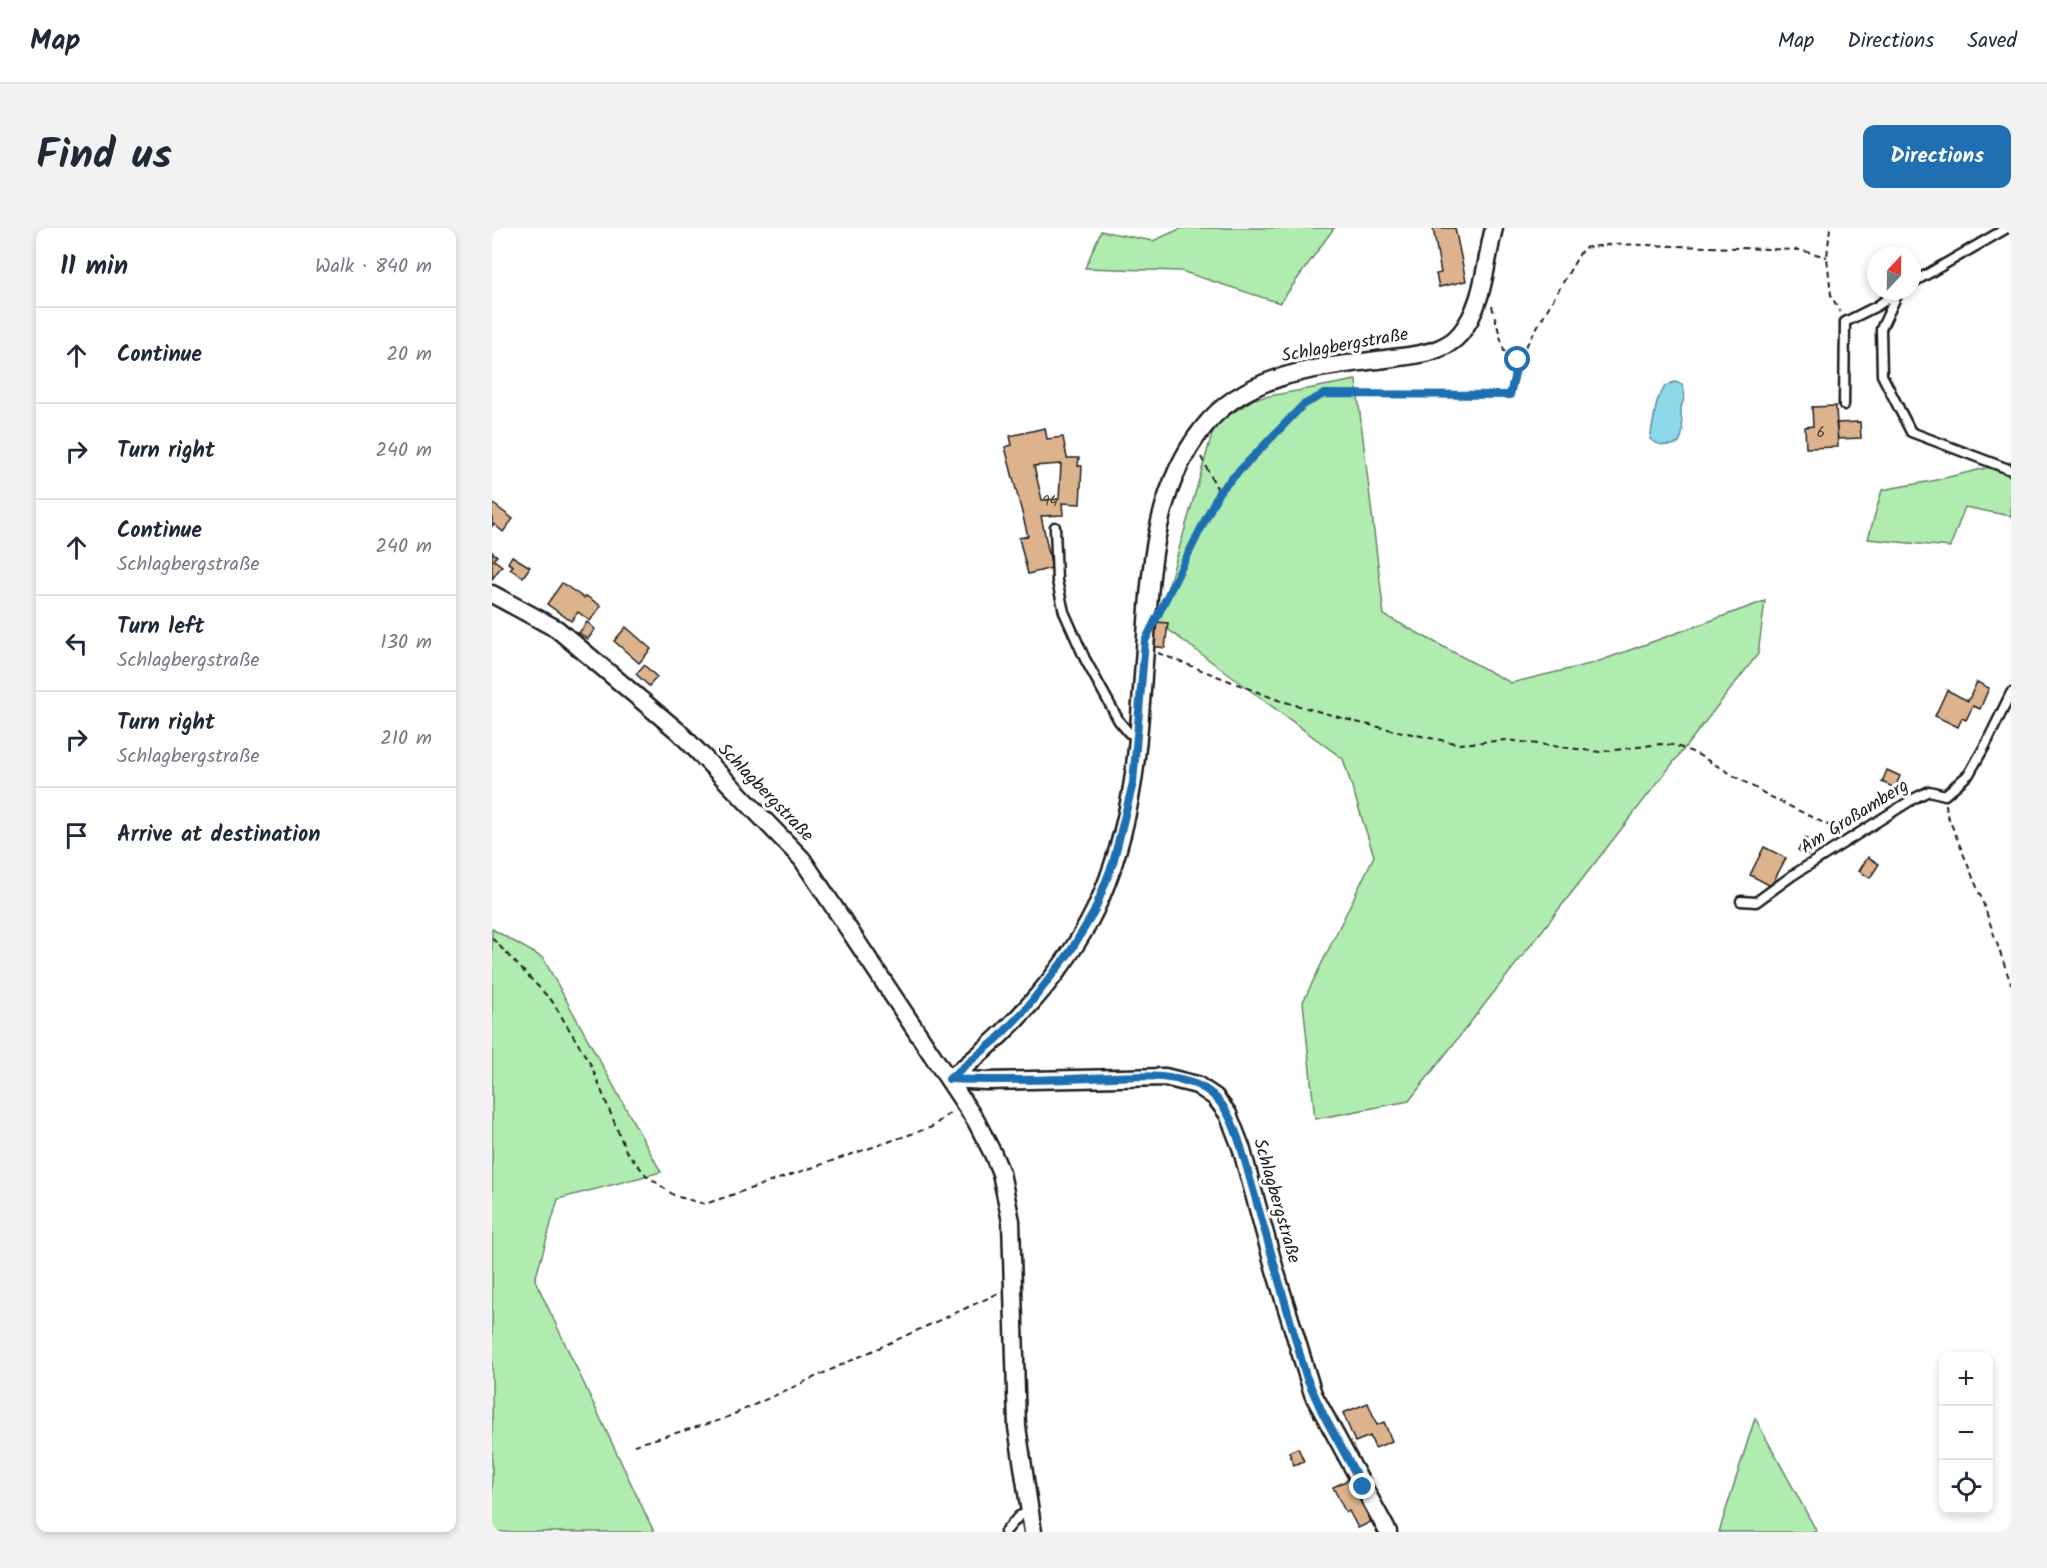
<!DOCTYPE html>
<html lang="en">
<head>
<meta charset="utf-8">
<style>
  body { margin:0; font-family:Kalam,sans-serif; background:#f2f2f3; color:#1f2937 }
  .controls { position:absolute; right:18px; bottom:18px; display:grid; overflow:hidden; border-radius:12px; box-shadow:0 3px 9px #0003 }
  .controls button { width:54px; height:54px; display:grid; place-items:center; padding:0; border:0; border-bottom:2px solid #e0e1e3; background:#fff; color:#1f2937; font:30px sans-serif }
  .compass { position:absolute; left:1375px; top:18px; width:54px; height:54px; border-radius:50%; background:#fff; box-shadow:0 3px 9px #0003; rotate:22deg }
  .stop { position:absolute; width:18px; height:18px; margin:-14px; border:4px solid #1f6fb2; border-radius:50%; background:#fff }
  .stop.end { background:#1f6fb2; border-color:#fff; box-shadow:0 2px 6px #0008 }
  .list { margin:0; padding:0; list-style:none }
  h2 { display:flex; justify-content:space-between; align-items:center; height:78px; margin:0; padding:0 24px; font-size:26px }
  h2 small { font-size:20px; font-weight:400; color:#747a83 }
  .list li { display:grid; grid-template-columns:39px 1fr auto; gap:18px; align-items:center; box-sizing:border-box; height:96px; padding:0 24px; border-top:2px solid #e0e1e3 }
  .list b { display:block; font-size:22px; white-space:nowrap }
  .list p { margin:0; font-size:20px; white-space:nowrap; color:#747a83 }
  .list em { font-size:20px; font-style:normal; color:#747a83 }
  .icon { flex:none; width:33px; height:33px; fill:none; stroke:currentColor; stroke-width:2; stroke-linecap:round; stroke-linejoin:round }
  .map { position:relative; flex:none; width:1519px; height:1304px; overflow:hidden; border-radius:12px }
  header { display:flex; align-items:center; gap:36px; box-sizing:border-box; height:84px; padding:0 30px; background:#fff; border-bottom:2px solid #e0e1e3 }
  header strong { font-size:28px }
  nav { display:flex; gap:33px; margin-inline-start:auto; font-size:21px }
  .intro { display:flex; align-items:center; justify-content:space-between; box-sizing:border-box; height:144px; padding:0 36px }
  h1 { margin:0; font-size:42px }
  .button { padding:15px 27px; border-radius:12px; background:#1f6fb2; color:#fff; font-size:21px; font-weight:700 }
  main { display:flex; gap:36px; padding:0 36px }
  aside { flex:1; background:#fff; border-radius:12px; box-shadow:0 3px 9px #0003 }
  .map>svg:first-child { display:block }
  .green { fill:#b0ebb0; stroke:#668466; stroke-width:1.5 }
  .water { fill:#8cd9eb; stroke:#5f8d98; stroke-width:1.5 }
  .building { fill:#ddb38e; stroke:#1c1c1c; stroke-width:1.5; fill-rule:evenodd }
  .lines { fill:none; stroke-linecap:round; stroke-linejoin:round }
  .lane-casing { stroke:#1c1c1c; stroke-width:13 }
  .street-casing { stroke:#1c1c1c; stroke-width:21 }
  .path { stroke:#1c1c1c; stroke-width:2; stroke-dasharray:6 4.5; stroke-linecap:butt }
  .lane { stroke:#fff; stroke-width:8 }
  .street { stroke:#fff; stroke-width:16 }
  .route { stroke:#1f6fb2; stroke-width:8 }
  .labels { text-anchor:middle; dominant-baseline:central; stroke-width:6; stroke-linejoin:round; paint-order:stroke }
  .number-label { font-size:15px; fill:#4c4238 }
  .street-label { font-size:18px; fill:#1c1c1c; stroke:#fff }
</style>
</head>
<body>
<header>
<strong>Map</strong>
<nav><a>Map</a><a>Directions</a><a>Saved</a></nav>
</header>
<div class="intro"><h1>Find us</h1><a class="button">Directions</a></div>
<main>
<aside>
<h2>11 min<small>Walk · 840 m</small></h2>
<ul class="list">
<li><svg class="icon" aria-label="ahead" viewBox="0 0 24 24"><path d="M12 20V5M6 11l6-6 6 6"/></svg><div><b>Continue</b></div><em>20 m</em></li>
<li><svg class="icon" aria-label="right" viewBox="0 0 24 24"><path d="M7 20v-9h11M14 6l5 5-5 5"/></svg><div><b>Turn right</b></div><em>240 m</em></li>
<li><svg class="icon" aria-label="ahead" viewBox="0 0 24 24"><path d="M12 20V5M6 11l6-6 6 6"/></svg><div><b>Continue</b><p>Schlagbergstraße</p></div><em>240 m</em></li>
<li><svg class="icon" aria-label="left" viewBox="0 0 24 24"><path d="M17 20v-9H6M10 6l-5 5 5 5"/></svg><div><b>Turn left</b><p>Schlagbergstraße</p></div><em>130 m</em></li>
<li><svg class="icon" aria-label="right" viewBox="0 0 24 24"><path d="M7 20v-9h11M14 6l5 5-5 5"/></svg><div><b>Turn right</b><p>Schlagbergstraße</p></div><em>210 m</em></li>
<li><svg class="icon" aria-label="arrive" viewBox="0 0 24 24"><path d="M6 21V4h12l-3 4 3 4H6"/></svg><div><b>Arrive at destination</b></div></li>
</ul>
</aside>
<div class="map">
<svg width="1519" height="1304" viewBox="0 0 1519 1304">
  <rect width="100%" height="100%" fill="#fff"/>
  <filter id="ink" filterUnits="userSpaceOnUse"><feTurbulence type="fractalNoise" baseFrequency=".0167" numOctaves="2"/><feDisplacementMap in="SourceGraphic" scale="12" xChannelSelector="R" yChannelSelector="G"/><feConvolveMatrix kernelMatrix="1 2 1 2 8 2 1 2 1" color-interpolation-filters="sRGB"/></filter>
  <g filter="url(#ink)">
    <path class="green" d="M690 0H842L788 75 689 43 593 40 609 3 661 13Z
      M864 152 892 387 1019 455 1102 435 1273 373 1266 426 917 873 823 891 811 774 882 628 851 531 666 394 723 196 762 171Z
      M1519 234V288L1473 279 1458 319 1376 311 1390 262 1440 253Z
      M0 701 51 730 169 944 66 971 43 1052 162 1304H0Z
      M1263 1190 1325 1304H1227Z"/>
    <path class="water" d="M1182 154 1190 156C1197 176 1187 171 1189 185 1190 200 1193 201 1187 215 1177 219 1166 218 1158 211L1165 173 1173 158Z"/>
    <path class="building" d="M941 0H963L974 53 947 59 944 46 949 45Z
      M1344 178 1346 219 1314 220 1313 199 1321 198 1320 179Z
      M1368 194 1369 210 1346 211 1344 195Z
      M553 200 555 211 571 209 575 230H587L586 238H590L588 276 570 275 571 287 549 288 560 340 536 346 527 310 536 308 513 219 520 217 518 208ZM569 236 567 271 550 272 542 238Z
      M0 275 21 291 11 304 2 296 0 298Z
      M0 324 5 328 2 332 10 338 0 351Z
      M20 328 38 339 31 349 18 341 21 338 16 335Z
      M70 355 92 370 94 368 109 378 98 393 86 384 79 393 55 376Z
      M95 394 103 401 96 411 87 405Z
      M663 394 676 395 673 420 660 418Z
      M134 399 159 421 147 435 122 413Z
      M152 437 165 449 157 458 144 446Z
      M1485 454 1497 460 1488 481 1481 478 1474 492 1470 490 1466 499 1443 488 1455 462 1476 473Z
      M1395 542 1408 548 1403 560 1390 554Z
      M1313 610 1321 615 1315 627 1306 622Z
      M1272 619 1294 630 1279 658 1258 647Z
      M1376 629 1387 636 1378 650 1367 643Z
      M876 1175 885 1197 892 1194 900 1213 883 1220 878 1208 863 1214 851 1185Z
      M806 1220 812 1233 802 1237 797 1224Z
      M858 1251 879 1294 866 1300 857 1283 854 1285 841 1259Z"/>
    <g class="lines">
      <defs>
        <path id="lane" d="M1420 55 1515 0
          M1407 63 1389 101 1390 147 1419 204 1519 242
          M1352 177 1353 94 1385 78 1405 64
          M563 299 565 353 572 384 593 431 627 493 637 505 645 508
          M1249 673 1264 674 1301 647 1421 571 1437 563 1453 567 1477 546 1494 516 1519 465
          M513 1304 527 1288 538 1284"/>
        <path id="street" d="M0 366 65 401 187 504 310 631 484 893 501 926 509 945 519 993 525 1199 541 1304
          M457 851C513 809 572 746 603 682 622 642 634 597 641 553 648 505 650 456 654 408 659 336 664 259 711 200 756 142 834 139 901 130 923 127 952 125 968 106 992 77 993 35 1002 0
          M457 851 494 853 673 849 705 857 723 869 736 886 749 919 783 1042 821 1166 896 1304"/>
      </defs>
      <use href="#lane" class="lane-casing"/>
      <use href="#street" class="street-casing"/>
      <path class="path" d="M1338 0 1335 29 1339 67 1348 84
        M1000 78 1012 123 1026 132
        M709 229 727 264
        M673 373 727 264 811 178 833 166 1019 167 1026 132 1091 20 1122 16 1308 22 1335 29
        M666 425 786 472 868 495 967 516 1015 512 1108 524 1168 516 1182 517 1203 525 1277 568 1350 604
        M1454 576 1455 586 1489 669 1519 756
        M0 710 60 773 99 837 134 923 154 947 183 968 213 976 440 899 460 883
        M142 1217 229 1192 507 1065"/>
      <use href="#lane" class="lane"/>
      <use href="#street" class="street"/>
    </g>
  </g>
  <g class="lines" filter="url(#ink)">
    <path class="route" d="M871 1259 831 1186 814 1148 749 919C742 897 734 874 713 861 679 841 616 850 577 851 537 852 497 853 457 851L504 812 533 782 578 724 602 684 621 635 641 555 653 413 727 264 811 177 832 166 1018 167 1026 132"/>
  </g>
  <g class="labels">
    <g class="number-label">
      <text x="1329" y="205">6</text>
      <text x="558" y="274">94</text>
    </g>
    <g class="street-label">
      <text transform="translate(853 118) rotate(-10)">Schlagbergstraße</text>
      <text transform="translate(273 565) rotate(46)">Schlagbergstraße</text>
      <text transform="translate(1363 589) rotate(-32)">Am Großamberg</text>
      <text transform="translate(784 973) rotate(74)">Schlagbergstraße</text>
    </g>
  </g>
</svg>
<div class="controls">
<button>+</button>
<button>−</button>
<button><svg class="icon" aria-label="locate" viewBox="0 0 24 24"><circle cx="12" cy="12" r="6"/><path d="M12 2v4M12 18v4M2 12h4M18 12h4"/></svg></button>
</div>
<svg class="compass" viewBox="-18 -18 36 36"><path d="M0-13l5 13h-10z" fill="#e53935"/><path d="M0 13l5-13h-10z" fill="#747a83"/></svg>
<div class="stop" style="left:1026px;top:132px"></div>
<div class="stop end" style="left:871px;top:1259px"></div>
</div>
</main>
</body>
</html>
